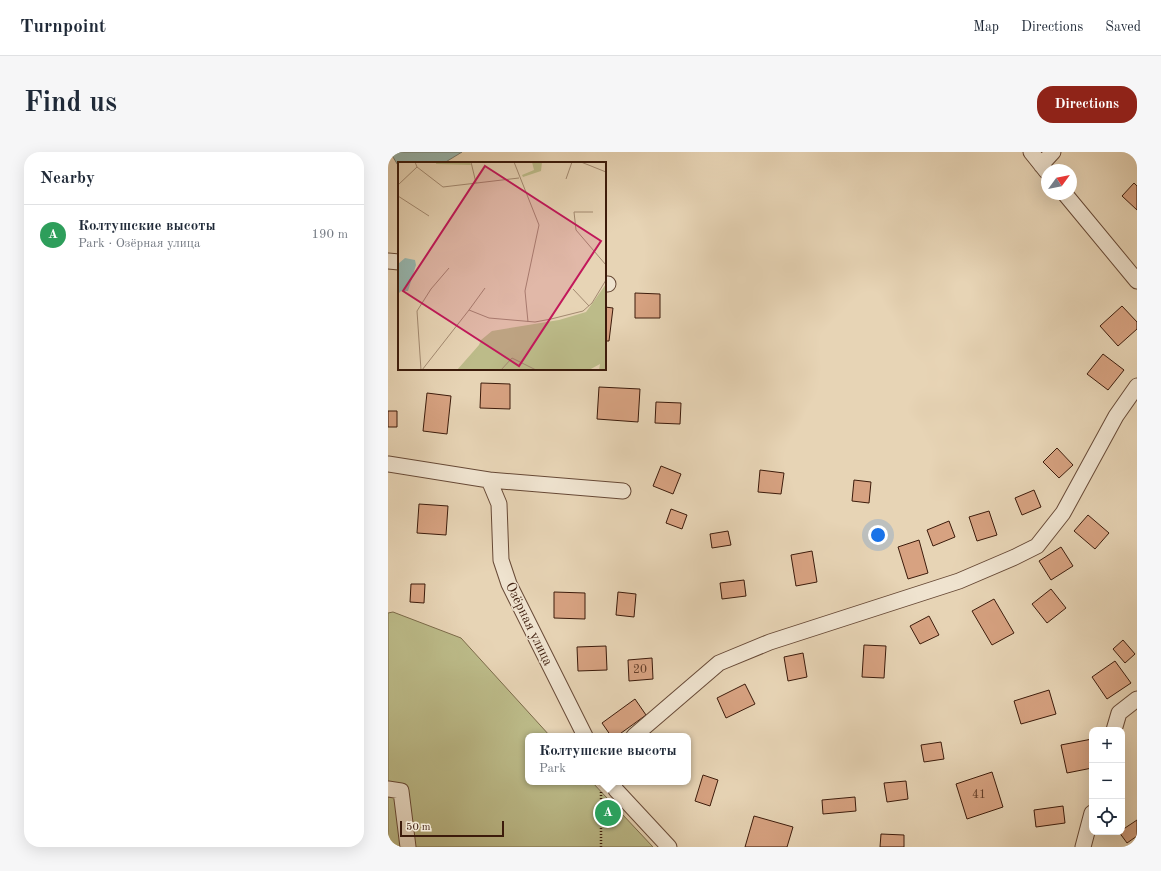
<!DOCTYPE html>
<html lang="en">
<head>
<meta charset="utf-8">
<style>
  body { margin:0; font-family:"Old Standard TT",serif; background:#f6f6f7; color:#1f2937 }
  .controls { position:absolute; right:12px; bottom:12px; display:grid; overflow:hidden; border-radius:8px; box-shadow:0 4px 16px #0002 }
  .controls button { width:36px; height:36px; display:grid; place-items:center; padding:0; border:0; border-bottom:1px solid #e0e1e3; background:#fff; color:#1f2937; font:20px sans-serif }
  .compass { position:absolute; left:653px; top:12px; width:36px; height:36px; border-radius:50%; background:#fff; box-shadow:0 4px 16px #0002; rotate:57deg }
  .scale { position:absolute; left:12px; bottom:10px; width:104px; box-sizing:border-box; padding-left:4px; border:2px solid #3c1b0b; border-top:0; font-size:11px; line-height:14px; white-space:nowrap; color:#3c1b0b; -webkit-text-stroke:3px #efe3cf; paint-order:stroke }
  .you { position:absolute; left:490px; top:383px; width:14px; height:14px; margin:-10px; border:3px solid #fff; border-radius:50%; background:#1a73e8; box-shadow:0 0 0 6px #1a73e833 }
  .badge { display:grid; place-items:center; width:26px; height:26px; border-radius:50%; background:#8f2418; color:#fff; font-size:13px; font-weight:700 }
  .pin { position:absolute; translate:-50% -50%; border:2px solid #fff; box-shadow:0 1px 4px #0006 }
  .popup { position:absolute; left:137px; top:581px; width:166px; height:52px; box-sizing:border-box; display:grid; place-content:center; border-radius:8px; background:#fff; filter:drop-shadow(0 1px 3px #0005); font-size:13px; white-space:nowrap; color:#747a83 }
  .popup b { font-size:15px; color:#1f2937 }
  .popup::after { content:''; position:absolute; left:50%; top:100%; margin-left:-8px; border:8px solid transparent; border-top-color:#fff }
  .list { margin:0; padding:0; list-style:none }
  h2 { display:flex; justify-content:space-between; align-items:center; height:52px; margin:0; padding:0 16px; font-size:17px }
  h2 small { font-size:13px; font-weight:400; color:#747a83 }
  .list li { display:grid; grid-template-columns:26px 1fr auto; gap:12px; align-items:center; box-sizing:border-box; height:60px; padding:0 16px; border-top:1px solid #e0e1e3 }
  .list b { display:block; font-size:15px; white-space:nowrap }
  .list p { margin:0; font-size:13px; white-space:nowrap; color:#747a83 }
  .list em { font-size:13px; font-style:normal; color:#747a83 }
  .icon { flex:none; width:22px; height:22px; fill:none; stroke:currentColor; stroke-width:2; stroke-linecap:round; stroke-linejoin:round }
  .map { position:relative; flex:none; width:749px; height:695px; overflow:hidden; border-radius:16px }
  header { display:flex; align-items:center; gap:24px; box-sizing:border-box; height:56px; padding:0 20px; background:#fff; border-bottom:1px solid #e0e1e3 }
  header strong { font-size:19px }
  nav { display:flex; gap:22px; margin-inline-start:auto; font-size:14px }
  .intro { display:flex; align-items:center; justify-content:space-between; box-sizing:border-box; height:96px; padding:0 24px }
  h1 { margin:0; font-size:28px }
  .button { padding:10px 18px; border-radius:16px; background:#8f2418; color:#fff; font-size:14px; font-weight:700 }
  main { display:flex; gap:24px; padding:0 24px }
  aside { flex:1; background:#fff; border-radius:16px; box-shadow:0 4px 16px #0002 }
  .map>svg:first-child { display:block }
  .green { fill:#bcbb89; stroke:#7c6b4a }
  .water { fill:#97b8b1; stroke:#73796f }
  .building { fill:#d7a281; stroke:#3c1b0b }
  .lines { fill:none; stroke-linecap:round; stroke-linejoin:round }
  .minor-casing { stroke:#674936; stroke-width:17 }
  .path { stroke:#3c1b0b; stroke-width:2.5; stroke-dasharray:1 2; stroke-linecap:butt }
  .minor { stroke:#efe3cf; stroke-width:15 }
  .labels { text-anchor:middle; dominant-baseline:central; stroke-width:3; stroke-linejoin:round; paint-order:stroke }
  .number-label { font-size:12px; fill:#633d28 }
  .street-label { font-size:14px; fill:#3c1b0b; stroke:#efe3cf }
  .inset-road { fill:none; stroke:#a38a71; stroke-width:1 }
  .view { fill:#c2185b; fill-opacity:0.15; stroke:#c2185b; stroke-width:2 }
  .inset-edge { fill:none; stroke:#3c1b0b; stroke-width:2 }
</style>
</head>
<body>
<header>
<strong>Turnpoint</strong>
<nav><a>Map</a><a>Directions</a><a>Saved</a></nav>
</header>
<div class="intro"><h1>Find us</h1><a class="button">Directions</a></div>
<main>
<aside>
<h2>Nearby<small></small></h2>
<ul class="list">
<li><span class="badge" style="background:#2e9e5b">A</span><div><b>Колтушские высоты</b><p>Park · Озёрная улица</p></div><em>190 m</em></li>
</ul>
</aside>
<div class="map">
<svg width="749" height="695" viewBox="0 0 749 695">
  <rect width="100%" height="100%" fill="#e7d4b5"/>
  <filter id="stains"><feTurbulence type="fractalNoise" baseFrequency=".005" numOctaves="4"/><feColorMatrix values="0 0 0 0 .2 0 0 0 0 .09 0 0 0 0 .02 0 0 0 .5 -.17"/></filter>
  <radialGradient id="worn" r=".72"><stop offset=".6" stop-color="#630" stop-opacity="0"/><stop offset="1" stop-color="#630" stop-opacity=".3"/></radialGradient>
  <path class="green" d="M5 460 73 486 162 584H140V630H204L265 695H0V461Z"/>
  <path class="water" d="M2 0H74L56 11H11V15Z"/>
  <path class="building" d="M746 31 749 34V58L734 44Z
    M247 141 272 142V166H247Z
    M734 154 749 170V177L730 194 712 174Z
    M217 155 225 156 221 189H217Z
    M715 202 736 218 720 238 699 222Z
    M93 231 122 232V257L92 256Z
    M211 235 252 237 250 270 209 267Z
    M39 241 63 244 59 282 35 279Z
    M268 250 293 251 292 272 267 271Z
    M0 259H9V275H0Z
    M669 296 685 313 671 326 655 310Z
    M273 314 293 322 285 342 265 334Z
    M372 318 396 321 393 342 370 340Z
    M466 328 483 330 481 351 464 349Z
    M646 338 653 355 634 363 627 346Z
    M31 352 60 354 58 383 29 381Z
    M283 357 299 363 294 377 278 371Z
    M601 359 609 383 589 389 581 365Z
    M700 363 721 381 707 397 686 379Z
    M561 369 567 385 545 394 539 378Z
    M340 379 343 393 324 396 322 382Z
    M531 388 540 421 520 427 510 395Z
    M673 395 685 414 663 428 651 409Z
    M424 399 429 430 408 434 403 403Z
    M356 428 358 444 334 447 332 431Z
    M23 432H37L36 451 22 450Z
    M663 437 678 456 659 471 644 452Z
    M166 440 197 441V467L166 466Z
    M230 440 248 442 246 465 228 463Z
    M606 447 626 481 604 493 584 459Z
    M541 464 551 483 532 492 522 474Z
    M735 488 747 502 737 511 725 497Z
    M476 493 498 494 496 526 474 525Z
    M218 494 219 518 190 519 189 495Z
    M415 501 419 525 400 529 396 505Z
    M264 506 265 527 241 529 240 508Z
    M727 509 743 531 719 547 704 525Z
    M357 532 367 552 338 566 329 546Z
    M661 538 668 562 633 572 626 549Z
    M247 547 258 563 229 584H223L214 571Z
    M704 587V616L679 621 673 593Z
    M553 590 556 607 536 610 533 593Z
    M604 620 615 655 579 667 568 632Z
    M315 623 330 628 322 654 307 649Z
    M518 629 520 647 499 650 496 631Z
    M467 645 468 659 435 662 434 648Z
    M675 654 677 671 648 675 646 658Z
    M366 664 405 675 399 695H357Z
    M749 668V684L739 691 731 680H734V678Z
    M493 682 516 683V695H492Z"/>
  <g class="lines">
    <defs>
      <path id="minor" d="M643 0 659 20
        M653 13 665 0
        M677 42 749 129
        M0 109 11 110
        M217 132H220
        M0 312 101 328 111 352 113 408 121 432 197 584
        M101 328 235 339
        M726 578 731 561 749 547
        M246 584 331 511 382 490 571 429 627 405 649 394 675 361 728 264 749 234
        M224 630 228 638 281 695
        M0 637 13 639 20 695
        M695 695 704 661"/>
    </defs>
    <use href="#minor" class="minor-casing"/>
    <path class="path" d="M213 695V640"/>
    <use href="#minor" class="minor"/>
  </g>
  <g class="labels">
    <g class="number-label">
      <text x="252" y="518">20</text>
      <text x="591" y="643">41</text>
    </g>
    <g class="street-label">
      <text transform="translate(141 472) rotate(64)">Озёрная улица</text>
    </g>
  </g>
  <g transform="translate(10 10)">
    <rect width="208" height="208" fill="#e7d4b5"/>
    <path d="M38 0H72L73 3 38 2ZM134 0H144L143 9 125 15 124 13 136 8ZM208 122V208H201L202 202 191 208H59L81 183 83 178 94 169 161 158 188 150Z" fill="#bcbb89"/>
    <path d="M7 96 17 98 18 103 10 129H3L0 132V102Z" fill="#97b8b1"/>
    <path class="inset-road" d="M17 0 19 5 45 25 121 16M73 0 78 21M116 0 141 63 127 129 130 160M183 0 208 10M168 17 174 0M0 23 19 5M0 34 31 54M195 50H176L178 68 208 103M175 127 191 144M71 148 87 126M23 208 19 149 33 127 51 106M24 208 71 148 91 156 137 160 153 157 185 149 194 141 208 118M103 208 114 196 138 208"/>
    <path class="view" d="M87 4 203 79 121 204 5 129Z"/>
    <rect width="208" height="208" class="inset-edge"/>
  </g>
  <rect width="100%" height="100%" filter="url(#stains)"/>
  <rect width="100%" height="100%" fill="url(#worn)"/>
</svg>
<div class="controls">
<button>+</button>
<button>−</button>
<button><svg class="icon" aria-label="locate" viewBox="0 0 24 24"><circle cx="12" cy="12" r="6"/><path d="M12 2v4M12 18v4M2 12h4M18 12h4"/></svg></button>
</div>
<svg class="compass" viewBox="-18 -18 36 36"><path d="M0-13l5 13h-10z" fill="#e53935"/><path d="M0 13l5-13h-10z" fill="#747a83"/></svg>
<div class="scale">50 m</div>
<div class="you"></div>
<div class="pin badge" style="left:220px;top:661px;background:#2e9e5b">A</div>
<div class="popup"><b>Колтушские высоты</b>Park</div>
</div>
</main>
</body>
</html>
